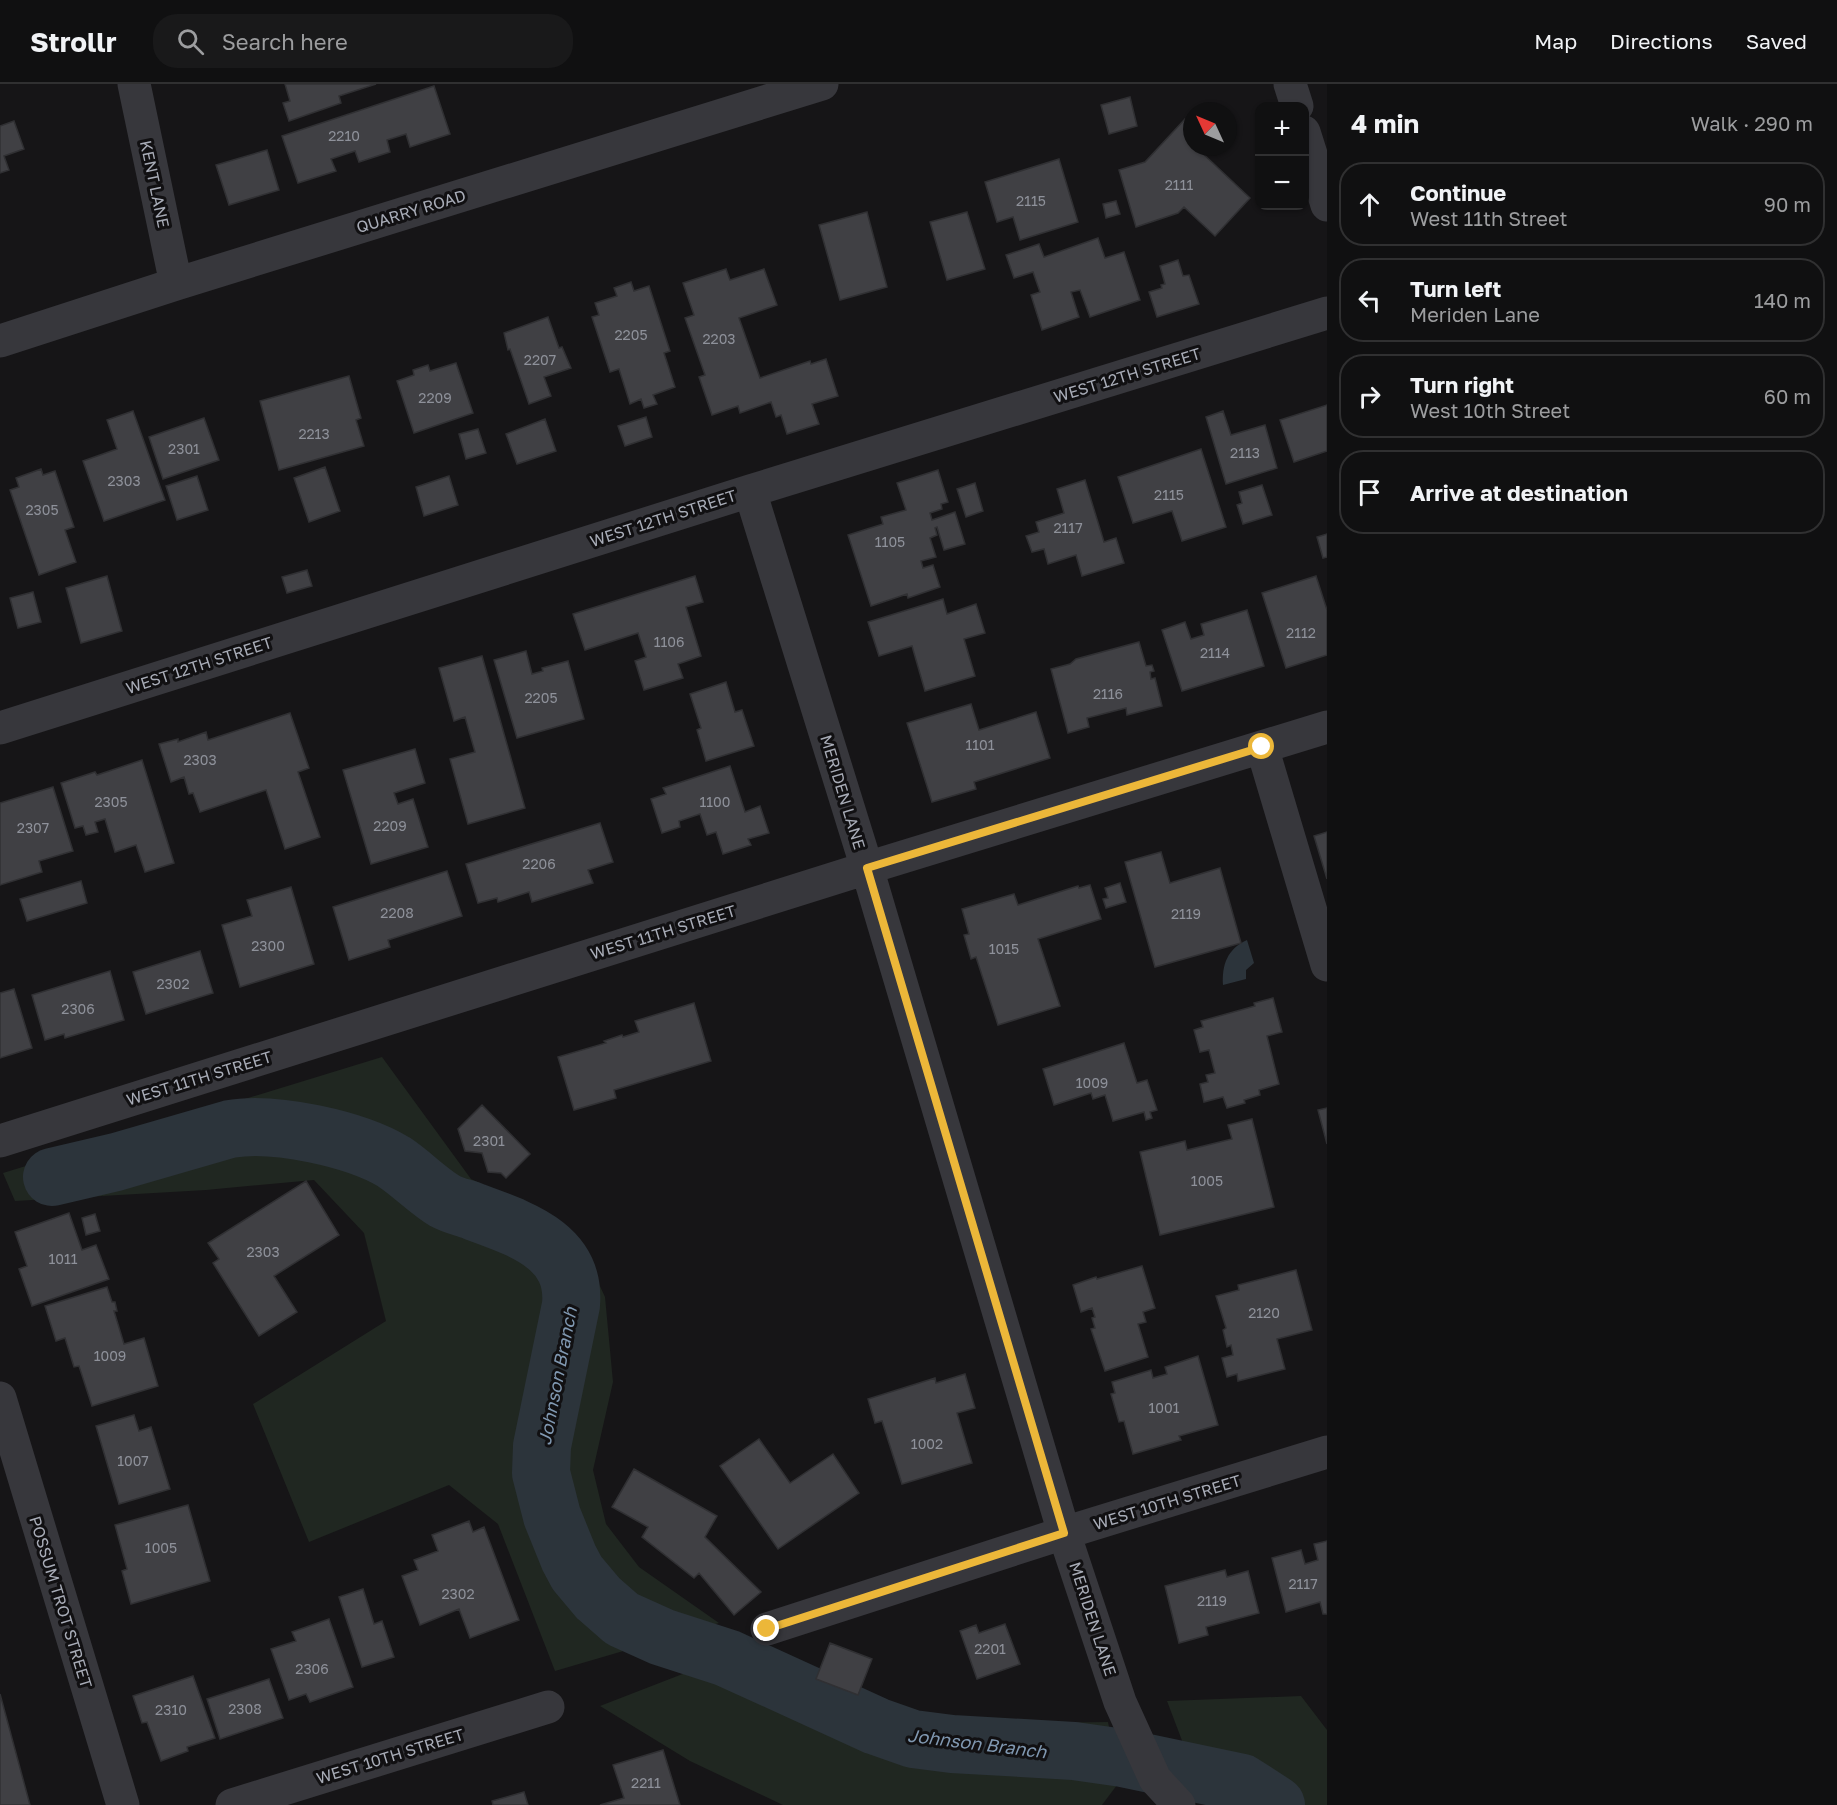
<!DOCTYPE html>
<html lang="en">
<head>
<meta charset="utf-8">
<style>
  body { margin:0; font-family:"Golos Text",sans-serif; background:#19191a; color:#f1f3f6 }
  .controls { position:absolute; right:18px; top:18px; display:grid; overflow:hidden; border-radius:12px; box-shadow:0 2px 4px #0004 }
  .controls button { width:54px; height:54px; display:grid; place-items:center; padding:0; border:0; border-bottom:2px solid #303031; background:#101011; color:#f1f3f6; font:30px sans-serif }
  .compass { position:absolute; left:1183px; top:18px; width:54px; height:54px; border-radius:50%; background:#101011; box-shadow:0 2px 4px #0004; rotate:314deg }
  .stop { position:absolute; width:18px; height:18px; margin:-14px; border:4px solid #ecb739; border-radius:50%; background:#fff }
  .stop.end { background:#ecb739; border-color:#fff; box-shadow:0 2px 6px #0008 }
  .list { margin:0; padding:0; list-style:none }
  h2 { display:flex; justify-content:space-between; align-items:center; height:78px; margin:0; padding:0 24px; font-size:26px }
  h2 small { font-size:20px; font-weight:400; color:#9c9d9f }
  .list li { display:grid; grid-template-columns:39px 1fr auto; gap:18px; align-items:center; box-sizing:border-box; height:84px; margin:0 12px 12px; padding:0 12px; border:2px solid #303031; border-radius:24px }
  .list b { display:block; font-size:22px; white-space:nowrap }
  .list p { margin:0; font-size:20px; white-space:nowrap; color:#9c9d9f }
  .list em { font-size:20px; font-style:normal; color:#9c9d9f }
  .icon { flex:none; width:33px; height:33px; fill:none; stroke:currentColor; stroke-width:2; stroke-linecap:round; stroke-linejoin:round }
  .map { position:relative; flex:none; width:1327px; height:1721px; overflow:hidden }
  header { display:flex; align-items:center; gap:36px; box-sizing:border-box; height:84px; padding:0 30px; background:#101011; border-bottom:2px solid #303031 }
  header strong { font-size:28px }
  nav { display:flex; gap:33px; margin-inline-start:auto; font-size:21px }
  .search { width:420px; height:54px; background:#19191a; display:flex; align-items:center; gap:15px; box-sizing:border-box; padding:0 21px; border-radius:24px; color:#9c9d9f; font-size:22px }
  main { display:flex }
  aside { flex:1; background:#101011 }
  .map>svg:first-child { display:block }
  .green { fill:#202721 }
  .water { fill:#2c343b }
  .lines { fill:none; stroke-linecap:round; stroke-linejoin:round }
  .river { stroke:#2c343b; stroke-width:58 }
  .building { fill:#404044; stroke:#303033; stroke-width:1.5 }
  .minor { stroke:#37373c; stroke-width:33 }
  .route { stroke:#ecb739; stroke-width:8 }
  .labels { text-anchor:middle; dominant-baseline:central; stroke-width:6; stroke-linejoin:round; paint-order:stroke }
  .number-label { font-size:14px; fill:#8e919a }
  .street-label { font-size:16px; fill:#a8acb7; stroke:#111012 }
  .water-label { font-size:18px; font-style:italic; fill:#8098b1; stroke:#111012 }
</style>
</head>
<body>
<header>
<strong>Strollr</strong>
<div class="search"><svg class="icon" aria-label="search" viewBox="0 0 24 24"><circle cx="10" cy="10" r="6"/><path d="M15 15l6 6"/></svg>Search here</div>
<nav><a>Map</a><a>Directions</a><a>Saved</a></nav>
</header>
<main>
<div class="map">
<svg width="1327" height="1721" viewBox="0 0 1327 1721">
  <rect width="100%" height="100%" fill="#161517"/>
  <path class="green" d="M382 973 471 1095 547 1130 580 1159 605 1213 613 1298 593 1386 606 1440 639 1483 719 1539 555 1587 498 1440 449 1401 309 1458 253 1320 386 1237 364 1149 314 1096 206 1106 15 1117 3 1089Z
    M760 1560 805 1591 889 1632 965 1640 1108 1638 1120 1697 1102 1721H783L690 1677 600 1622Z
    M1301 1612 1327 1646V1721H1215L1197 1696 1167 1617Z"/>
  <path class="water" d="M1247 856 1254 879 1246 886V895L1223 901C1222 881 1227 865 1247 856Z"/>
  <g class="lines">
    <path class="river" d="M52 1093 116 1078 230 1045C274 1037 356 1055 394 1078 412 1090 427 1106 445 1117 454 1122 466 1124 475 1128 521 1145 576 1162 571 1221L542 1362 541 1389 552 1432 569 1474 577 1489 598 1514 622 1535 662 1553 727 1574 876 1642 913 1655 952 1660 1074 1667 1123 1674 1242 1699 1276 1721"/>
  </g>
  <path class="building" d="M285 0H376L339 12 341 19 289 37 283 19 290 17Z
    M434 2 450 50 410 63 406 50 387 56 390 68 359 78 355 67 331 75 336 87 298 99 282 52Z
    M1130 13 1137 42 1109 50 1101 21Z
    M1185 35 1192 41V63H1200L1198 65 1250 114 1215 152 1184 123 1178 129 1136 143 1119 86 1145 78Z
    M14 37 24 65 4 72 9 86 0 89V42Z
    M267 66 279 106 229 121 216 81Z
    M1059 75 1078 138 1020 156 1013 133 997 138 985 98Z
    M1116 117 1120 130 1106 134 1103 120Z
    M867 128 887 203 840 216 819 141Z
    M967 128 985 185 947 196 930 138Z
    M1098 154 1105 174 1124 168 1140 216 1090 233 1080 206 1071 208 1079 233 1042 246 1031 211 1040 208 1033 188 1014 194 1006 171 1039 160 1044 173Z
    M1178 176 1183 192 1189 191 1199 220 1157 233 1149 208 1162 204 1161 201 1165 200 1160 182Z
    M726 185 730 196 764 185 777 221 739 234 760 294 810 277 811 280 826 275 838 312 812 320 819 340 787 350 781 331 776 333 771 318 740 329 738 322 712 331 699 293 705 291 685 234 694 231 683 199Z
    M631 198 634 207 649 202 670 267 664 269 675 303 653 311 657 320 644 324 641 315 630 320 619 285 610 288 592 233 599 231 595 219 617 212 614 204Z
    M548 233 559 264 562 263 571 284 544 293 551 312 529 320 510 265 508 266 504 249Z
    M456 279 473 329 414 349 397 297 414 291 413 286 428 281 430 287Z
    M349 292 361 334 356 336 364 362 279 386 260 317Z
    M1327 321V367L1294 378 1280 336Z
    M133 327 165 416 104 437 83 377 117 365 107 336Z
    M1223 327 1231 351 1265 341 1277 384 1226 400 1206 333Z
    M646 333 652 353 625 362 618 342Z
    M204 334 219 376 163 395 149 353Z
    M545 335 556 367 517 380 506 350Z
    M478 345 486 369 466 375 459 350Z
    M1201 365 1226 443 1182 457 1172 427 1133 439 1118 393Z
    M325 383 340 427 309 438 294 394Z
    M41 385 43 391 55 387 74 443 65 446 76 478 39 491 10 406 19 403 16 394Z
    M938 386 948 418 941 420 942 425 930 429 932 436 955 428 965 460 944 466 937 443 935 444 937 451 930 454 936 473 921 477 923 484 933 481 940 503 908 514 907 510 871 522 848 451 883 440 881 433 906 426 897 399Z
    M197 392 208 426 177 436 166 402Z
    M449 392 458 421 424 432 416 403Z
    M1085 396 1104 458 1116 454 1124 479 1082 492 1076 471 1048 480 1044 465 1032 468 1026 452 1039 448 1036 438 1064 429 1057 405Z
    M975 399 983 427 966 433 957 405Z
    M1262 401 1272 431 1243 440 1237 421 1242 419 1239 408Z
    M1327 450V473L1323 474 1317 453Z
    M307 486 312 502 287 509 282 493Z
    M107 492 122 547 81 559 66 504Z
    M695 492 703 518 686 523 701 572 678 580 683 594 644 606 635 577 646 573 638 549 585 566 573 530Z
    M1316 492 1327 526V571L1286 584 1262 509Z
    M33 508 41 538 18 544 10 514Z
    M943 515 947 530 976 520 985 549 964 555 975 592 925 607 912 562 879 572 868 538Z
    M1247 526 1264 582 1182 607 1162 546 1185 538 1191 555 1204 551 1201 540Z
    M1139 558 1146 582 1152 581 1154 587 1150 588 1151 595 1155 594 1162 622 1127 631 1126 624 1087 634 1089 643 1068 649 1051 585 1070 580 1076 575Z
    M526 567 532 590 543 587 542 584 568 577 584 635 517 654 494 576Z
    M482 572 525 724 468 740 450 675 475 668 465 633 454 637 439 584Z
    M726 598 735 628 742 626 754 662 706 677 697 646 701 644 690 610Z
    M971 620 979 646 1036 628 1050 674 974 698 976 705 932 718 907 639Z
    M290 629 309 684 298 688 320 753 285 765 266 706 200 728 193 709 189 710 184 693 171 698 159 660 178 655V658L206 648 208 656Z
    M415 665 425 699 394 709 398 720 413 715 428 763 371 780 343 686Z
    M142 676 174 779 145 788 136 761 115 768 105 735 95 738 98 748 86 751 83 742 75 744 61 699 95 688 97 691Z
    M730 682 745 728 760 722 769 749 748 755 751 761 723 770 716 748 707 751 700 730 679 737 680 743 662 749 651 715 666 710 663 704Z
    M53 703 73 767 39 777 42 788 0 801V719Z
    M600 739 613 778 588 786 593 799 532 818 529 808 498 818 497 814 478 819 466 780Z
    M1327 748V795L1314 752Z
    M1161 768 1170 799 1220 784 1241 859 1155 883 1125 778Z
    M447 787 462 832 388 856 390 863 349 876 333 823Z
    M81 797 87 819 27 837 20 815Z
    M1120 799 1126 818 1106 824 1103 815 1108 814 1105 804Z
    M1090 801 1101 835 1038 855 1060 922 998 941 976 873 971 875 964 851 969 850 962 825 1014 810 1018 821 1078 802 1079 804Z
    M291 803 314 880 240 903 222 841 252 832 247 816Z
    M200 867 213 909 146 930 133 888Z
    M110 887 124 936 65 954 64 950 45 956 32 911Z
    M14 905 32 964 0 974V909Z
    M1273 914 1282 948 1267 952 1279 1000 1259 1006 1260 1011 1244 1016 1245 1019 1227 1024 1223 1013 1204 1018 1200 1000 1208 998 1206 991 1215 989 1209 966 1200 968 1194 946 1203 943 1201 937 1255 922 1254 919Z
    M694 919 711 977 614 1006 616 1014 574 1026 558 973 606 959 604 957 622 951 623 953 639 948 635 937Z
    M1124 959 1137 999 1147 996 1157 1026 1150 1028 1152 1034 1146 1036 1144 1028 1113 1037 1105 1011 1093 1015 1091 1009 1054 1021 1043 985Z
    M482 1021 530 1070 506 1094 501 1089 488 1088 482 1069 465 1067 458 1045Z
    M1327 1024V1060L1318 1026Z
    M1252 1035 1274 1123 1160 1151 1140 1068 1185 1057 1187 1066 1232 1055 1228 1041Z
    M306 1097 339 1151 274 1192 297 1228 259 1252 213 1179 219 1175 208 1159Z
    M69 1129 82 1166 96 1161 109 1195 32 1222 19 1185 27 1182 15 1148Z
    M95 1130 100 1147 86 1151 82 1134Z
    M1142 1182 1155 1224 1143 1228 1146 1238 1138 1240 1148 1273 1105 1287 1091 1245 1095 1244 1092 1234 1095 1233 1092 1224 1081 1228 1073 1201 1096 1193 1097 1195Z
    M1296 1186 1312 1246 1277 1255 1285 1285 1238 1297 1237 1290 1227 1293 1222 1274 1233 1271 1231 1261 1227 1263 1223 1246 1226 1244 1216 1212 1239 1206 1238 1201Z
    M107 1203 112 1218H115L117 1227H114L124 1260 144 1254 158 1302 92 1322 79 1282 74 1283 65 1254 56 1257 45 1222Z
    M1198 1272 1218 1341 1179 1352 1181 1356 1133 1370 1124 1337 1119 1338 1111 1310 1115 1309 1112 1298 1151 1286 1153 1294 1167 1290 1165 1283Z
    M965 1290 975 1324 957 1329 972 1379 902 1400 882 1337 875 1339 868 1315 935 1294 936 1299Z
    M134 1331 139 1347 151 1343 170 1405 119 1420 96 1342Z
    M759 1355 790 1399 833 1370 859 1409 778 1465 720 1382Z
    M634 1385 717 1432 705 1453 761 1508 734 1531 699 1489 694 1494 642 1453 648 1443 612 1423Z
    M188 1421 210 1497 131 1520 122 1487 127 1485 115 1441Z
    M469 1437 473 1448 484 1443 519 1536 470 1554 459 1525 420 1541 402 1492 418 1486 414 1476 438 1467 432 1451Z
    M1327 1457V1530H1323L1320 1518 1286 1528 1272 1474 1301 1466 1305 1480 1318 1476 1314 1460Z
    M1225 1486 1227 1493 1248 1487 1259 1529 1206 1543 1208 1551 1179 1559 1165 1502Z
    M363 1505 374 1540 382 1537 394 1573 362 1583 339 1513Z
    M329 1535 353 1603 310 1618 306 1610 289 1616 271 1565 296 1557 292 1548Z
    M1005 1540 1020 1580 977 1595 960 1547 976 1541 979 1549Z
    M830 1559 872 1575 858 1611 816 1595Z
    M193 1592 215 1654 187 1663 188 1667 161 1677 147 1638 142 1639 133 1612Z
    M269 1595 283 1634 220 1655 207 1615Z
    M0 1610 30 1721H0Z
    M663 1666 680 1721H600L624 1714 613 1681Z
    M524 1708 528 1721H493L492 1717Z"/>
  <g class="lines">
    <path class="minor" d="M134 0 176 200
      M1290 0 1297 22
      M1304 48 1327 121
      M0 257 176 200 822 0
      M750 407 867 784 1064 1449 1120 1618 1155 1695 1179 1721
      M0 644 750 407 1327 229
      M1262 663 1327 881
      M0 1057 867 784 1327 643
      M0 1314 123 1721
      M767 1545 1064 1449 1327 1368
      M232 1721 548 1623"/>
  </g>
  <g class="lines">
    <path class="route" d="M767 1545 1064 1449 867 784 1262 663"/>
  </g>
  <g class="labels">
    <g class="number-label">
      <text x="344" y="51">2210</text>
      <text x="1179" y="100">2111</text>
      <text x="1031" y="116">2115</text>
      <text x="631" y="250">2205</text>
      <text x="719" y="254">2203</text>
      <text x="540" y="275">2207</text>
      <text x="435" y="313">2209</text>
      <text x="314" y="349">2213</text>
      <text x="184" y="364">2301</text>
      <text x="1245" y="368">2113</text>
      <text x="124" y="396">2303</text>
      <text x="1169" y="410">2115</text>
      <text x="42" y="425">2305</text>
      <text x="1068" y="443">2117</text>
      <text x="890" y="457">1105</text>
      <text x="1301" y="548">2112</text>
      <text x="669" y="557">1106</text>
      <text x="1215" y="568">2114</text>
      <text x="1108" y="609">2116</text>
      <text x="541" y="613">2205</text>
      <text x="980" y="660">1101</text>
      <text x="200" y="675">2303</text>
      <text x="111" y="717">2305</text>
      <text x="715" y="717">1100</text>
      <text x="390" y="741">2209</text>
      <text x="33" y="743">2307</text>
      <text x="539" y="779">2206</text>
      <text x="397" y="828">2208</text>
      <text x="1186" y="829">2119</text>
      <text x="268" y="861">2300</text>
      <text x="1004" y="864">1015</text>
      <text x="173" y="899">2302</text>
      <text x="78" y="924">2306</text>
      <text x="1092" y="998">1009</text>
      <text x="489" y="1056">2301</text>
      <text x="1207" y="1096">1005</text>
      <text x="263" y="1167">2303</text>
      <text x="63" y="1174">1011</text>
      <text x="1264" y="1228">2120</text>
      <text x="110" y="1271">1009</text>
      <text x="1164" y="1323">1001</text>
      <text x="927" y="1359">1002</text>
      <text x="133" y="1376">1007</text>
      <text x="161" y="1463">1005</text>
      <text x="1303" y="1499">2117</text>
      <text x="458" y="1509">2302</text>
      <text x="1212" y="1516">2119</text>
      <text x="990" y="1564">2201</text>
      <text x="312" y="1584">2306</text>
      <text x="245" y="1624">2308</text>
      <text x="171" y="1625">2310</text>
      <text x="646" y="1698">2211</text>
    </g>
    <g class="street-label">
      <text transform="translate(155 100) rotate(78)">KENT LANE</text>
      <text transform="translate(411 127) rotate(-17)">QUARRY ROAD</text>
      <text transform="translate(1127 291) rotate(-17)">WEST 12TH STREET</text>
      <text transform="translate(663 434) rotate(-18)">WEST 12TH STREET</text>
      <text transform="translate(199 581) rotate(-18)">WEST 12TH STREET</text>
      <text transform="translate(843 708) rotate(73)">MERIDEN LANE</text>
      <text transform="translate(663 848) rotate(-17)">WEST 11TH STREET</text>
      <text transform="translate(199 994) rotate(-17)">WEST 11TH STREET</text>
      <text transform="translate(1167 1418) rotate(-17)">WEST 10TH STREET</text>
      <text transform="translate(61 1518) rotate(73)">POSSUM TROT STREET</text>
      <text transform="translate(1093 1535) rotate(72)">MERIDEN LANE</text>
      <text transform="translate(390 1672) rotate(-17)">WEST 10TH STREET</text>
    </g>
    <g class="water-label">
      <text transform="translate(557 1292) rotate(-79)">Johnson Branch</text>
      <text transform="translate(977 1659) rotate(7)">Johnson Branch</text>
    </g>
  </g>
</svg>
<div class="controls">
<button>+</button>
<button>−</button>
</div>
<svg class="compass" viewBox="-18 -18 36 36"><path d="M0-13l5 13h-10z" fill="#e53935"/><path d="M0 13l5-13h-10z" fill="#9c9d9f"/></svg>
<div class="stop" style="left:1262px;top:663px"></div>
<div class="stop end" style="left:767px;top:1545px"></div>
</div>
<aside>
<h2>4 min<small>Walk · 290 m</small></h2>
<ul class="list">
<li><svg class="icon" aria-label="ahead" viewBox="0 0 24 24"><path d="M12 20V5M6 11l6-6 6 6"/></svg><div><b>Continue</b><p>West 11th Street</p></div><em>90 m</em></li>
<li><svg class="icon" aria-label="left" viewBox="0 0 24 24"><path d="M17 20v-9H6M10 6l-5 5 5 5"/></svg><div><b>Turn left</b><p>Meriden Lane</p></div><em>140 m</em></li>
<li><svg class="icon" aria-label="right" viewBox="0 0 24 24"><path d="M7 20v-9h11M14 6l5 5-5 5"/></svg><div><b>Turn right</b><p>West 10th Street</p></div><em>60 m</em></li>
<li><svg class="icon" aria-label="arrive" viewBox="0 0 24 24"><path d="M6 21V4h12l-3 4 3 4H6"/></svg><div><b>Arrive at destination</b></div></li>
</ul>
</aside>
</main>
</body>
</html>
